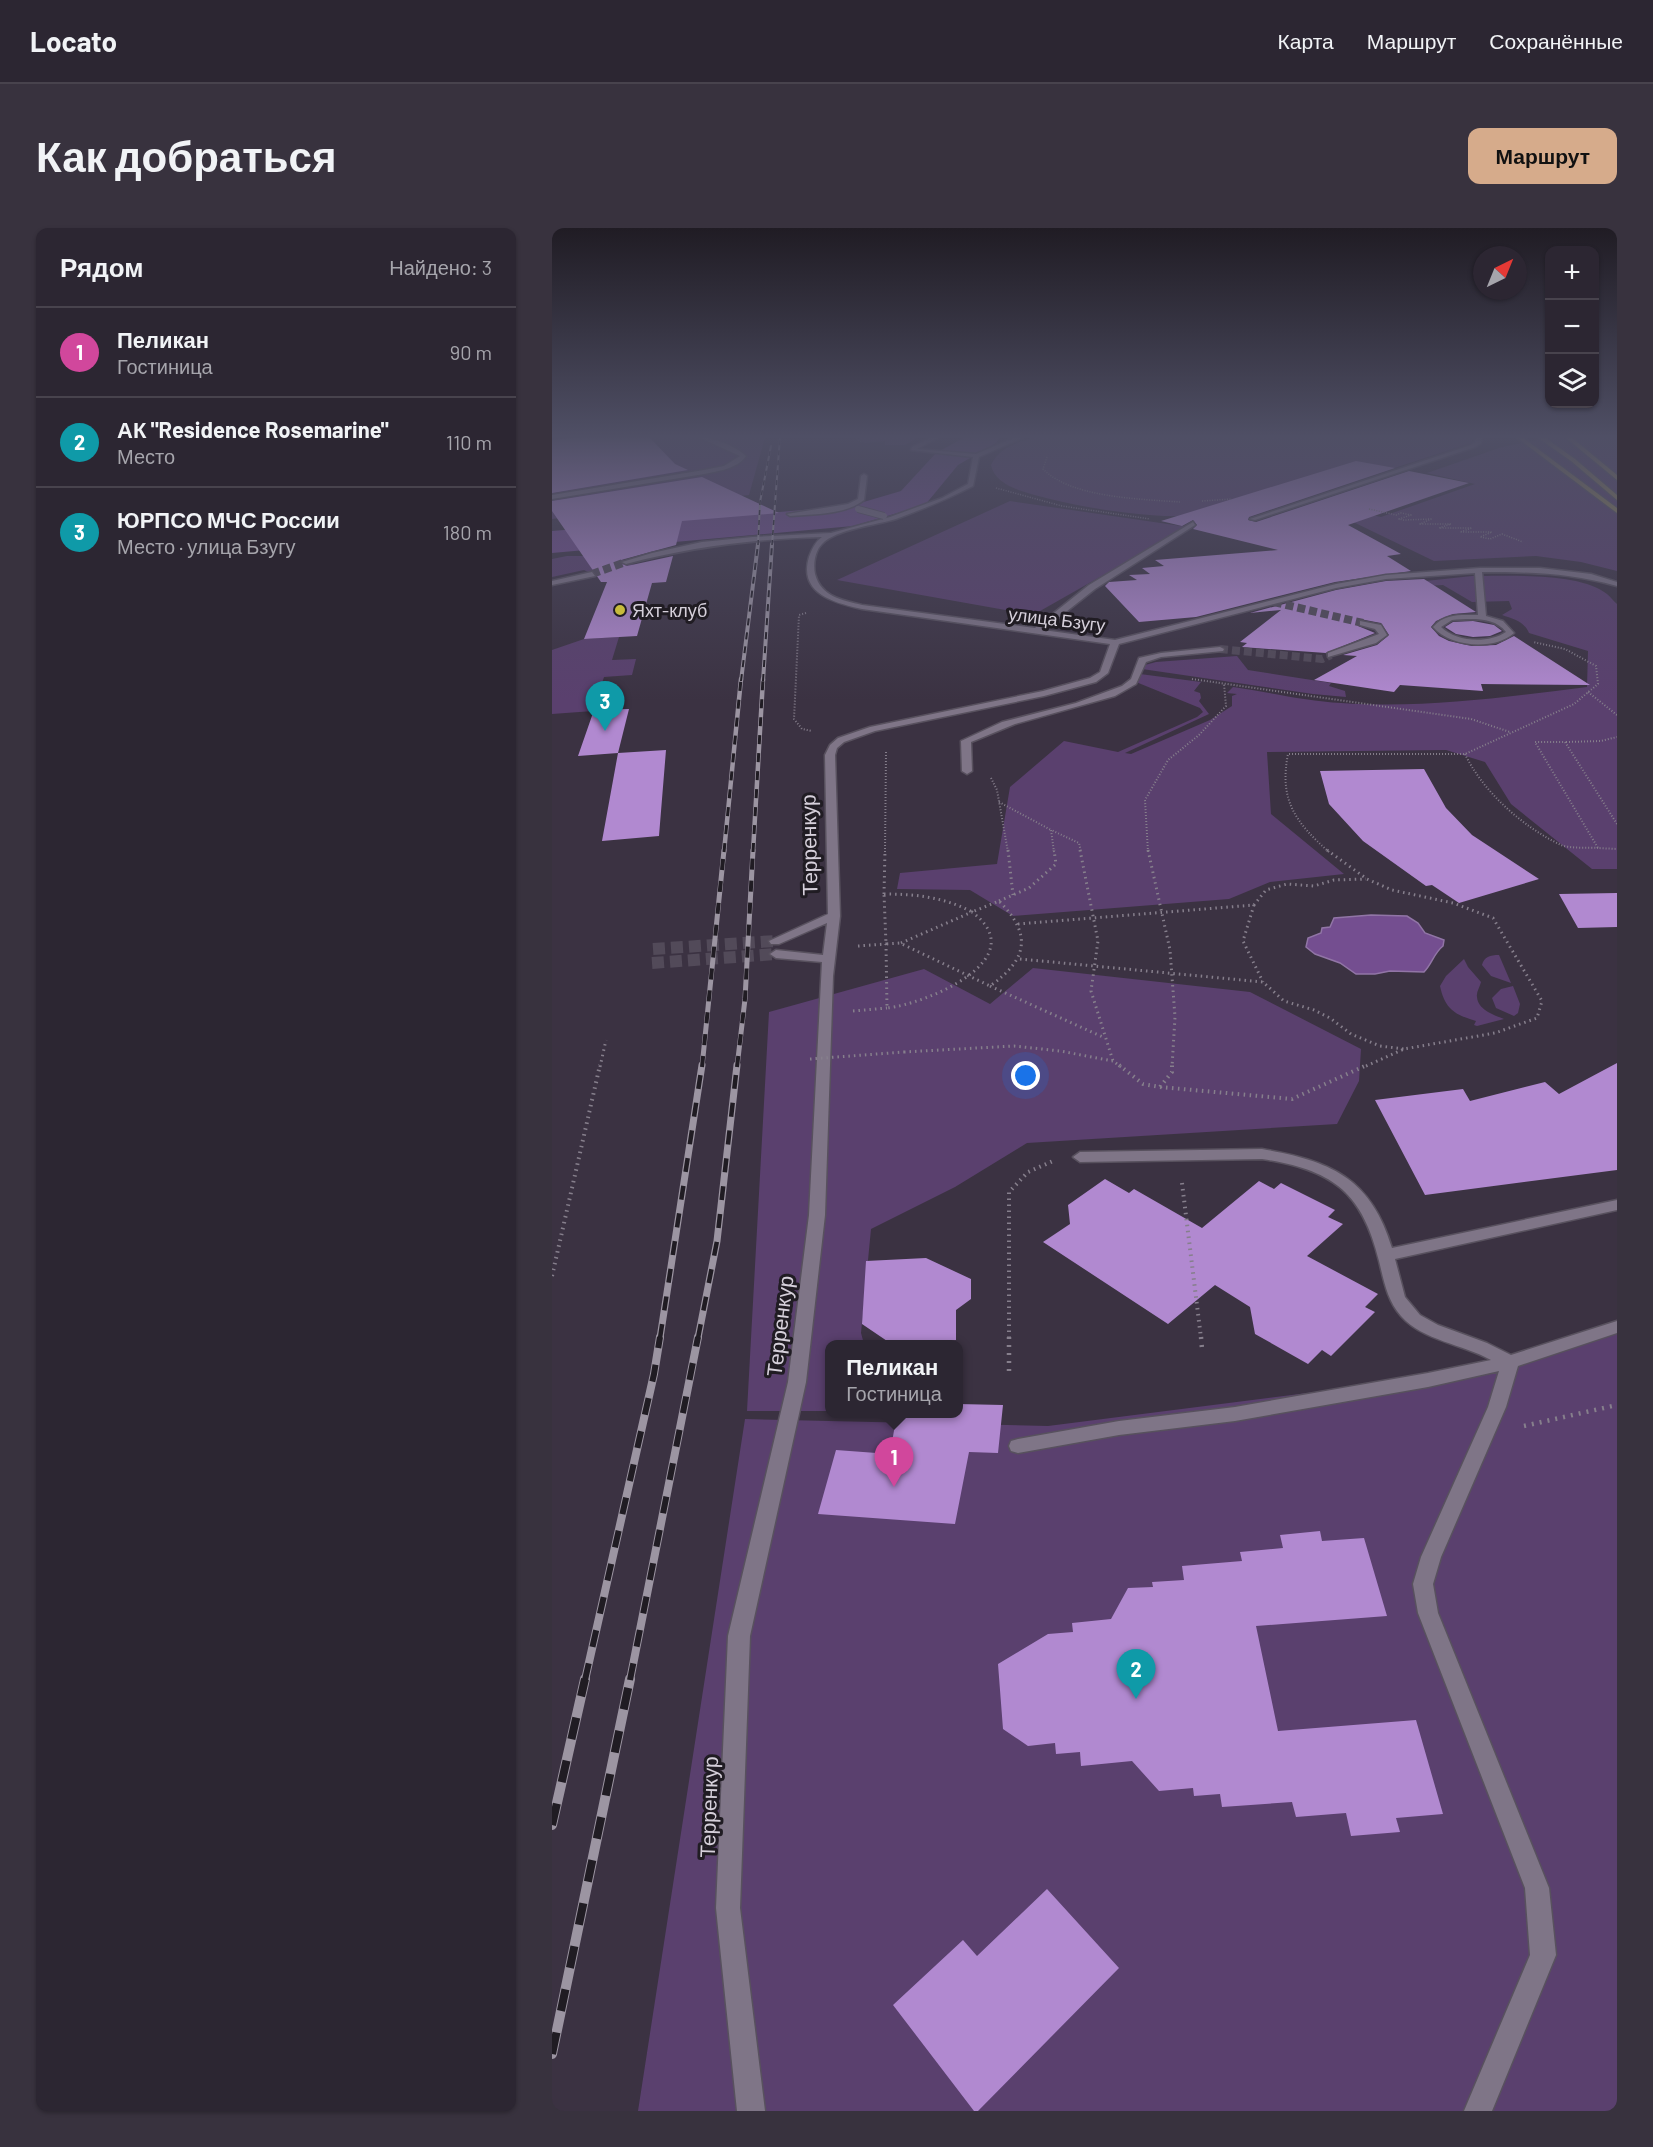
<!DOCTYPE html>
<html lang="ru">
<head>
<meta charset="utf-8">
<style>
  body { margin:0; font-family:Barlow,sans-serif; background:#38323e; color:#f1f3f6 }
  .controls { position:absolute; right:18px; top:18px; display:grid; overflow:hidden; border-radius:12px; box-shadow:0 2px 4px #0004 }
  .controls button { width:54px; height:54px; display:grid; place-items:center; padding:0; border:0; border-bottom:2px solid #48434d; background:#2c2632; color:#f1f3f6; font:30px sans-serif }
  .compass { position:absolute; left:921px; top:18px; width:54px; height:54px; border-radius:50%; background:#2c2632; box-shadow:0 2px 4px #0004; rotate:43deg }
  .you { position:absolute; left:474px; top:848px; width:21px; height:21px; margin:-15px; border:4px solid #fff; border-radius:50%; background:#1a73e8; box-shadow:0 0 0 9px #1a73e833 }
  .badge { display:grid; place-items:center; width:39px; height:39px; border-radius:50%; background:#d6ab8b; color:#fff; font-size:20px; font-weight:700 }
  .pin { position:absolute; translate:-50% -50px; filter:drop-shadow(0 2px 3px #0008) }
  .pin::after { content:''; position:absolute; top:32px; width:21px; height:18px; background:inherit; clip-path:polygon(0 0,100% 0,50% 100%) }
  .popup { position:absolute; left:273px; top:1112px; width:138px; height:78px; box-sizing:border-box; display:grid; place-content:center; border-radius:12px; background:#2c2632; filter:drop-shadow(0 2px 4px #0005); font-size:20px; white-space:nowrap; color:#a6a5ac }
  .popup b { font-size:22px; color:#f1f3f6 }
  .popup::after { content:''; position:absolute; left:50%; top:100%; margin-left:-12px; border:12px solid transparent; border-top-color:#2c2632 }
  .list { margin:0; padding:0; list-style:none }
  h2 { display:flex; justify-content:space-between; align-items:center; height:78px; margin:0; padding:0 24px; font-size:26px }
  h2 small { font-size:20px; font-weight:400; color:#a6a5ac }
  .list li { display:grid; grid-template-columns:39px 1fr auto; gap:18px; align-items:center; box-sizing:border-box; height:90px; padding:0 24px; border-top:2px solid #48434d }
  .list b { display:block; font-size:22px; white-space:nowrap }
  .list p { margin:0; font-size:20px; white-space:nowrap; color:#a6a5ac }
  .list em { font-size:20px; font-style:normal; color:#a6a5ac }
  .icon { flex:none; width:33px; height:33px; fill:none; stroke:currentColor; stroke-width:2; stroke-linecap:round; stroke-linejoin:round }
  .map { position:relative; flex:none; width:1065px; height:1883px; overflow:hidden; border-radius:12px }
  header { display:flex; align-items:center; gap:36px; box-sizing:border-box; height:84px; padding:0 30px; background:#2c2632; border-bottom:2px solid #48434d }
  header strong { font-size:28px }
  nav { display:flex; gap:33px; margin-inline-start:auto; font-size:21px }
  .intro { display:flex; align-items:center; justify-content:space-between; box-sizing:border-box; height:144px; padding:0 36px }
  h1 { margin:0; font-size:42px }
  .button { padding:15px 27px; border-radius:12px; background:#d6ab8b; color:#111; font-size:21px; font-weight:700 }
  main { display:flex; gap:36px; padding:0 36px }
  aside { flex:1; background:#2c2632; border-radius:12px; box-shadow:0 2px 4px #0004 }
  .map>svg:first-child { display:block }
  .green { fill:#5a406e }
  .water { fill:#744e90; stroke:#9175a6; stroke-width:1.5 }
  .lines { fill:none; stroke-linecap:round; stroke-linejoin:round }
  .river { fill:#744e90; fill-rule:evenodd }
  .building { fill:#b189d0 }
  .minor-tunnel-far1 { stroke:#524a59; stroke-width:8; stroke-dasharray:8 4; stroke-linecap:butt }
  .minor-tunnel { stroke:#524a59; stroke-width:12; stroke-dasharray:12 6; stroke-linecap:butt }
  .minor-casing { stroke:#58515e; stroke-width:3 }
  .major-casing { stroke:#58515e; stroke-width:3 }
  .path-far4 { stroke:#867f8c; stroke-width:1.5; stroke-dasharray:1 1.5; stroke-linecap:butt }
  .path-far3 { stroke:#867f8c; stroke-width:2; stroke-dasharray:1 2; stroke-linecap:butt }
  .path-far2 { stroke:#867f8c; stroke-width:3; stroke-dasharray:1.5 4; stroke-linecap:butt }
  .path-far1 { stroke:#867f8c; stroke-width:4; stroke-dasharray:1.5 4.5; stroke-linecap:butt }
  .path { stroke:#867f8c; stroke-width:4.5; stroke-dasharray:2 6; stroke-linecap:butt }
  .minor { fill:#7f7587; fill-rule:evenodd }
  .major { fill:#988e52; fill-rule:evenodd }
  .rail-far6-casing { stroke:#9c95a2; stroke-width:2 }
  .rail-far5-casing { stroke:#9c95a2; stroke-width:4 }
  .rail-far4-casing { stroke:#9c95a2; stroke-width:4.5 }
  .rail-far3-casing { stroke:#9c95a2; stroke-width:5 }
  .rail-far2-casing { stroke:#9c95a2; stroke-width:7 }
  .rail-far1-casing { stroke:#9c95a2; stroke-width:8 }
  .rail-casing { stroke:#9c95a2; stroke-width:10 }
  .rail-far6 { stroke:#201c23; stroke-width:1.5; stroke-dasharray:5; stroke-linecap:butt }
  .rail-far5 { stroke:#201c23; stroke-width:2; stroke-dasharray:7; stroke-linecap:butt }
  .rail-far4 { stroke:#201c23; stroke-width:3; stroke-dasharray:9; stroke-linecap:butt }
  .rail-far3 { stroke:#201c23; stroke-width:4; stroke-dasharray:11; stroke-linecap:butt }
  .rail-far2 { stroke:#201c23; stroke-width:4.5; stroke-dasharray:14; stroke-linecap:butt }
  .rail-far1 { stroke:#201c23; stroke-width:6; stroke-dasharray:17; stroke-linecap:butt }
  .rail { stroke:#201c23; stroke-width:8; stroke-dasharray:22; stroke-linecap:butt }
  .minor-bridge-casing { stroke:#58515e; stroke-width:8; stroke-linecap:butt }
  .path-bridge { stroke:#867f8c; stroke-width:3; stroke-dasharray:1.5 4; stroke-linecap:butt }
  .minor-bridge { stroke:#7f7587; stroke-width:6 }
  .poi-dot { fill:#c7bb3c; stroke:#201c23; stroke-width:2 }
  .labels { text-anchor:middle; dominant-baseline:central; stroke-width:6; stroke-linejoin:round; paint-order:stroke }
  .far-poi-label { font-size:18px; fill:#d6d0db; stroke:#201c23; text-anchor:start }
  .far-street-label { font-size:18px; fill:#d6d0db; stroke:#201c23 }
  .street-label { font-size:21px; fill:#d6d0db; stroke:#201c23 }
</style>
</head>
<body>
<header>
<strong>Locato</strong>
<nav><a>Карта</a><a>Маршрут</a><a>Сохранённые</a></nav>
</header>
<div class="intro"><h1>Как добраться</h1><a class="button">Маршрут</a></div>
<main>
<aside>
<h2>Рядом<small>Найдено: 3</small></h2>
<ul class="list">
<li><span class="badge" style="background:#d1479c">1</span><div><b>Пеликан</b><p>Гостиница</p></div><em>90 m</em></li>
<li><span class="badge" style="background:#0f9aa8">2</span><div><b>АК &quot;Residence Rosemarine&quot;</b><p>Место</p></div><em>110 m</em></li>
<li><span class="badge" style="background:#0f9aa8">3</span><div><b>ЮРПСО МЧС России</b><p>Место · улица Бзугу</p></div><em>180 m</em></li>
</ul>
</aside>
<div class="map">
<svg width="1065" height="1883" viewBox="0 0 1065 1883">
  <rect width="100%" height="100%" fill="#3b3242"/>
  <path class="green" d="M0 209H213L197 267 0 291Z
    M305 209H364L365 210 353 217H333V213L313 215Z
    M484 209H921L922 210 919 215C871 231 823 246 776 261 755 268 732 278 711 282 640 295 563 287 494 270 476 265 443 259 439 237 447 219 467 214 484 209Z
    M1000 209H1065V343L1029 334 984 328 882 333 797 292 815 286 829 289 923 256 875 245 950 219Z
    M458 273 636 299 481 387 285 352Z
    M15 328H63L90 341 48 350 32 342 0 349V331Z
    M920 348C953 348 1029 344 1055 366 1059 369 1061 373 1065 376V641H1040L959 576 933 534 894 522 715 524 719 586 792 646 718 654 677 671 461 688 418 662 345 661 348 645 445 636 458 559 512 513 566 524 645 489 651 484 648 480 584 454 588 446 649 454 642 463 648 465 649 470 647 473 657 486 573 525 579 526 658 492 680 478V468L685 466 675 465 681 459C716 464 754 473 789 475 871 481 954 469 1035 459L1036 423 977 405C972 393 961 391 950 387L960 381 957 373 920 374 891 357 823 361 818 359Z
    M67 409 60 432 84 431 80 447 52 449 41 483 0 486V422L32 411Z
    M685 428 696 442 779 455 777 458 793 463 794 469 761 466 590 441 593 437 604 434Z
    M947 727 959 755 939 748 930 737C932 729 938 727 947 727Z
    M912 731 916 739 929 754C928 759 924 764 925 769 926 782 942 787 952 791L925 798 922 797 924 793C904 787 893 782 888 758L894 748Z
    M481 740 698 764 809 821 807 853 785 896 475 915 403 959 319 1001 309 1105 312 1116H278L277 1183H195L217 784 372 741 438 776Z
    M961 758 968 776 966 785 962 788 944 780 940 770 949 761Z
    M1065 1102V1883H86L193 1191 496 1198 920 1144Z"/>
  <path class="water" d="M819 687 855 688 866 695 873 705 892 712 891 718C882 725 880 736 872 744L838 743 823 746H804L788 735 763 726 754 719 756 710 769 705 770 700 778 699 782 690Z"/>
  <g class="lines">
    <path class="river" d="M413 209H448L444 215 406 237 373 277 301 298 0 325V303L298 278 349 263 384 225Z"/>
  </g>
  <path class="building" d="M33 209H97L123 236 136 242 0 265V212Z
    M804 233 843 240 697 289 696 292 704 294 857 243 917 255 796 297 849 326 835 328 859 343 783 354 644 389 587 394 553 358 557 354 585 352 577 347 598 346 590 340 612 338 603 332 726 322 641 301 645 297 641 292 630 298 609 293Z
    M150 249 227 285 130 293 124 317 69 332 68 335 75 338 121 328 114 354 100 355 85 408 32 411 55 354H49L0 283V273Z
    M872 351 924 384 901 386 884 393 879 399 887 408 897 413 920 418 944 417 962 408 1038 457 929 456 931 463 848 457 842 464 762 452 805 428 791 427 825 417 837 407 829 395 808 391 806 393V398L823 405 774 425 690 419 695 415 688 414 729 382 698 385 784 362 834 353Z
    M921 393 942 397 950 403 938 408 921 409 904 406 893 399 901 394Z
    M77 481 66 525 26 528 42 482Z
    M114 522 107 608 50 613 66 525Z
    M872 541 894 580 920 607 987 651 907 675 880 657 874 658 811 613 777 576 768 543Z
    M1065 665V699L1026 700 1007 666Z
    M1065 835V942L873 967 823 872 911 861 918 873 993 854 1007 866Z
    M553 951 577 965 582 961 650 1000 707 953 722 961 729 955 783 982 776 989 791 996 755 1028 826 1066 813 1079 823 1084 779 1128 770 1122 756 1136 703 1106 698 1079 663 1057 616 1096 491 1014 518 996 516 977Z
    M374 1030 419 1051V1071L404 1082V1112L338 1115 310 1096 314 1033Z
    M406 1176 451 1177 446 1225 417 1224 403 1296 266 1286 284 1222 338 1226 345 1185H406Z
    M768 1303 770 1313 812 1310 835 1388 704 1398 726 1503 864 1492 891 1586 844 1590 848 1604 799 1608 794 1585 744 1589 740 1574 670 1579 668 1566 642 1568 641 1560 607 1563 580 1533 529 1538 528 1524 504 1526 503 1515 476 1518 451 1501 446 1436 496 1406 521 1404 520 1395 559 1391 576 1360 601 1359 600 1354 632 1352 630 1338 690 1333 688 1324 731 1320 728 1307Z
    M495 1661 567 1740 426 1883H422L341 1777 411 1712 425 1728Z"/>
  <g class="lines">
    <path class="minor-tunnel-far1" d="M40 346 74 334
      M722 374 811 395
      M668 421 770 431 779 427"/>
    <path class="minor-tunnel" d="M101 721 223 713
      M100 735 224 726"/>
    <defs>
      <path id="minor" d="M146 209C161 209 183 218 194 228 185 241 166 243 152 246L0 271V267L152 242 172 238 188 228Z
        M380 209H387L365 221 424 226 464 209H472L427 229 421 258C396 271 371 281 344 291 325 297 284 301 270 316 263 323 261 336 263 346 269 369 290 372 310 377L483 400 537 357 641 294 643 297 543 361 491 402 563 412 784 356 834 347 928 340H988L1039 346 1065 354V358C1018 345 979 344 930 344L934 388 951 393 962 405C942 423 898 419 881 399 893 385 909 387 926 387L923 345 834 351 784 360 567 416 556 445 544 454 492 468 323 503 292 514 285 520 283 527 288 688 281 748 273 987 254 1154 198 1408 188 1680 213 1883H185L164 1680 176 1408 236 1154 257 987 270 734 224 730 218 726 224 722 271 727 275 695 227 716H219L217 713 276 686 273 527 278 517 286 510 318 499 491 463 538 450 548 444 558 416 310 381C283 375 246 366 257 329 260 321 263 314 270 309 203 311 139 319 74 336L70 334 100 325 150 314 201 309 279 305 338 289 390 270 416 256 421 229 359 222 360 219ZM900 392C917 391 942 388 954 404 936 416 904 414 889 399Z
        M924 209H930L929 215 923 219 703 292 698 291 919 217 923 214Z
        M312 246 315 248 312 272C293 287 262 286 238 288L235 286 296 276 306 271 309 248Z
        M40 344 43 348 0 357V353Z
        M808 393 829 397 835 407 824 415 776 429V425L827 406 823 401 808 397Z
        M668 419 672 421 671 423 609 429 594 434 584 456 563 468 463 496 424 512 419 514 420 543 415 546 410 543 409 513 450 494 524 475 570 458 579 451 587 430 609 425Z
        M710 921C779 933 819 950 840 1020L1065 972V982L843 1031 853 1069 868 1087 886 1097 935 1115 959 1127 1065 1093V1105L966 1138 954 1179 889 1329 881 1356 886 1385 997 1660 1004 1727 940 1883H912L978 1727 973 1660 866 1385 861 1356 869 1329 936 1179 947 1143 876 1159 683 1193 567 1207 466 1225 459 1223 457 1218 459 1213 466 1211 567 1193 683 1179 876 1145 939 1132C911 1116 871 1113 849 1088 835 1072 832 1053 827 1033 810 963 780 942 710 931L528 934 521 929 528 924Z"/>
      <path id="major" d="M964 209H970L1065 280V285Z
        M985 209H992L1023 231 1065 267V272L1019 233Z
        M1013 209H1019L1065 247V252Z"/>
    </defs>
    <use href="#minor" class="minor-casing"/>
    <use href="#major" class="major-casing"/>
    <path class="path-far4" d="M302 209 310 214
      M495 229 491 241C519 270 589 271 628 274
      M444 260 510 278 598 291
      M650 273 680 271
      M817 281 844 287 849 285 859 287 847 291 851 292 879 291 868 296H899L887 300H920L908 304H940L928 309 938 311 950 306 971 314"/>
    <path class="path-far3" d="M254 385 247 387 242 491 250 501 260 503
      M640 451 919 491 958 504
      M1036 464 1065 487
      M1014 514 1049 513 1065 509
      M913 526C931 564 971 599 1009 617 1019 621 1035 619 1046 620
      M439 550 445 562 456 624
      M447 574 499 602
      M1065 596 1013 514H983L1046 620 1065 621
      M333 624 334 524
      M502 624 499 602 527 615 529 624
      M596 624 593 572 616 532 647 507 674 478 672 456
      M777 624C743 594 727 572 736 526H913L1022 476 1046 456 1044 438 1013 421 981 414"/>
    <path class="path-far2" d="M456 622 461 667
      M528 622 546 713 539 763 561 833 569 839
      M596 622 618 722 623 789 620 839
      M775 622 815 651 840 662 901 675 941 690 990 773 985 790 943 805 852 821 812 839
      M332 666C363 666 392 669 420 684L447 673C481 707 475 732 438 758L348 715 334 716Z
      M332 666 333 622
      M447 673 477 660 504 636 502 622
      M702 677 691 713 711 754
      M466 696 702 677 714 662 735 656 762 658 782 652 814 651
      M306 718 334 716 335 780C374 776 483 731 420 684L349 715
      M468 731 711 754 732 773 762 782 778 790 799 806 828 818 852 821
      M438 758 553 810
      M301 783 335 780
      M352 824 462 818 508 823 561 833
      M48 839 54 812"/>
    <path class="path-far1" d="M567 837 591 856 608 859 620 844V837
      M608 859 740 871 815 837
      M630 955 649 1110
      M0 1048 48 837
      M457 1110V964L476 944 501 933"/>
    <path class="path" d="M457 1109V1144
      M649 1109 650 1121
      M972 1198 1065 1177"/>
    <use href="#minor" class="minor"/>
    <use href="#major" class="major"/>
    <defs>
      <path id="rail-far6" d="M206 317 208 274 219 218
        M220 317 228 209"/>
      <path id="rail-far5" d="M189 453 206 316
        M211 453 220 316"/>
      <path id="rail-far4" d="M172 624 189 451
        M201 624 211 451"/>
      <path id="rail-far3" d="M150 839 172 622
        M185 839 193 771 201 622"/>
      <path id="rail-far2" d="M108 1110 150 837
        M146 1110 165 1013 185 837"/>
      <path id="rail-far1" d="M33 1452 102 1146 108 1109
        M78 1452 146 1109"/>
      <path id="rail" d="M0 1597 33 1451
        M0 1826 78 1451"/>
    </defs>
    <use href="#rail-far6" class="rail-far6-casing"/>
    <use href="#rail-far5" class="rail-far5-casing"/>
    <use href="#rail-far4" class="rail-far4-casing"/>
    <use href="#rail-far3" class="rail-far3-casing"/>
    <use href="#rail-far2" class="rail-far2-casing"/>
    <use href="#rail-far1" class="rail-far1-casing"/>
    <use href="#rail" class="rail-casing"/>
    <use href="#rail-far6" class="rail-far6"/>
    <use href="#rail-far5" class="rail-far5"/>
    <use href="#rail-far4" class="rail-far4"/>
    <use href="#rail-far3" class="rail-far3"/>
    <use href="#rail-far2" class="rail-far2"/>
    <use href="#rail-far1" class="rail-far1"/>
    <use href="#rail" class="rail"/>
    <defs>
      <path id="minor-bridge" d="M306 281 332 288"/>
    </defs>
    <use href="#minor-bridge" class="minor-bridge-casing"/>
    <path class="path-bridge" d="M258 831 352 824"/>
    <use href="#minor-bridge" class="minor-bridge"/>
  </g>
  <linearGradient id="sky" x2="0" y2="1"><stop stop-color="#201c24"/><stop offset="0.44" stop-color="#4f4f65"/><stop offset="1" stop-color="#4f4f65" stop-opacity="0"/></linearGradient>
  <rect width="1065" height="473" fill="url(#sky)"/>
  <circle class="poi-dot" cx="68" cy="382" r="6"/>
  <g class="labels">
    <g class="far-poi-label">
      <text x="80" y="382">Яхт-клуб</text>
    </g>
    <g class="far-street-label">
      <text transform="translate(505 391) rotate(7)">улица Бзугу</text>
    </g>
    <g class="street-label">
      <text transform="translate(256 617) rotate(-91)">Терренкур</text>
      <text transform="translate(227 1098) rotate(-83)">Терренкур</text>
      <text transform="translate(156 1579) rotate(-88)">Терренкур</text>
    </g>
  </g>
</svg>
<div class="controls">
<button>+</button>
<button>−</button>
<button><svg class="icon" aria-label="layers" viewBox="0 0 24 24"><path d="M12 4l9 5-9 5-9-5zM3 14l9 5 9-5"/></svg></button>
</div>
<svg class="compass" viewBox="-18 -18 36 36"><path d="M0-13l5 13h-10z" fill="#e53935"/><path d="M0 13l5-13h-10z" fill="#a6a5ac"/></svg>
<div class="you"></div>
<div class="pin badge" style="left:342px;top:1259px;background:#d1479c">1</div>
<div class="popup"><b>Пеликан</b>Гостиница</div>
<div class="pin badge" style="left:584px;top:1471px;background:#0f9aa8">2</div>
<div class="pin badge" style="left:53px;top:503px;background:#0f9aa8">3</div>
</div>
</main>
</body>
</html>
